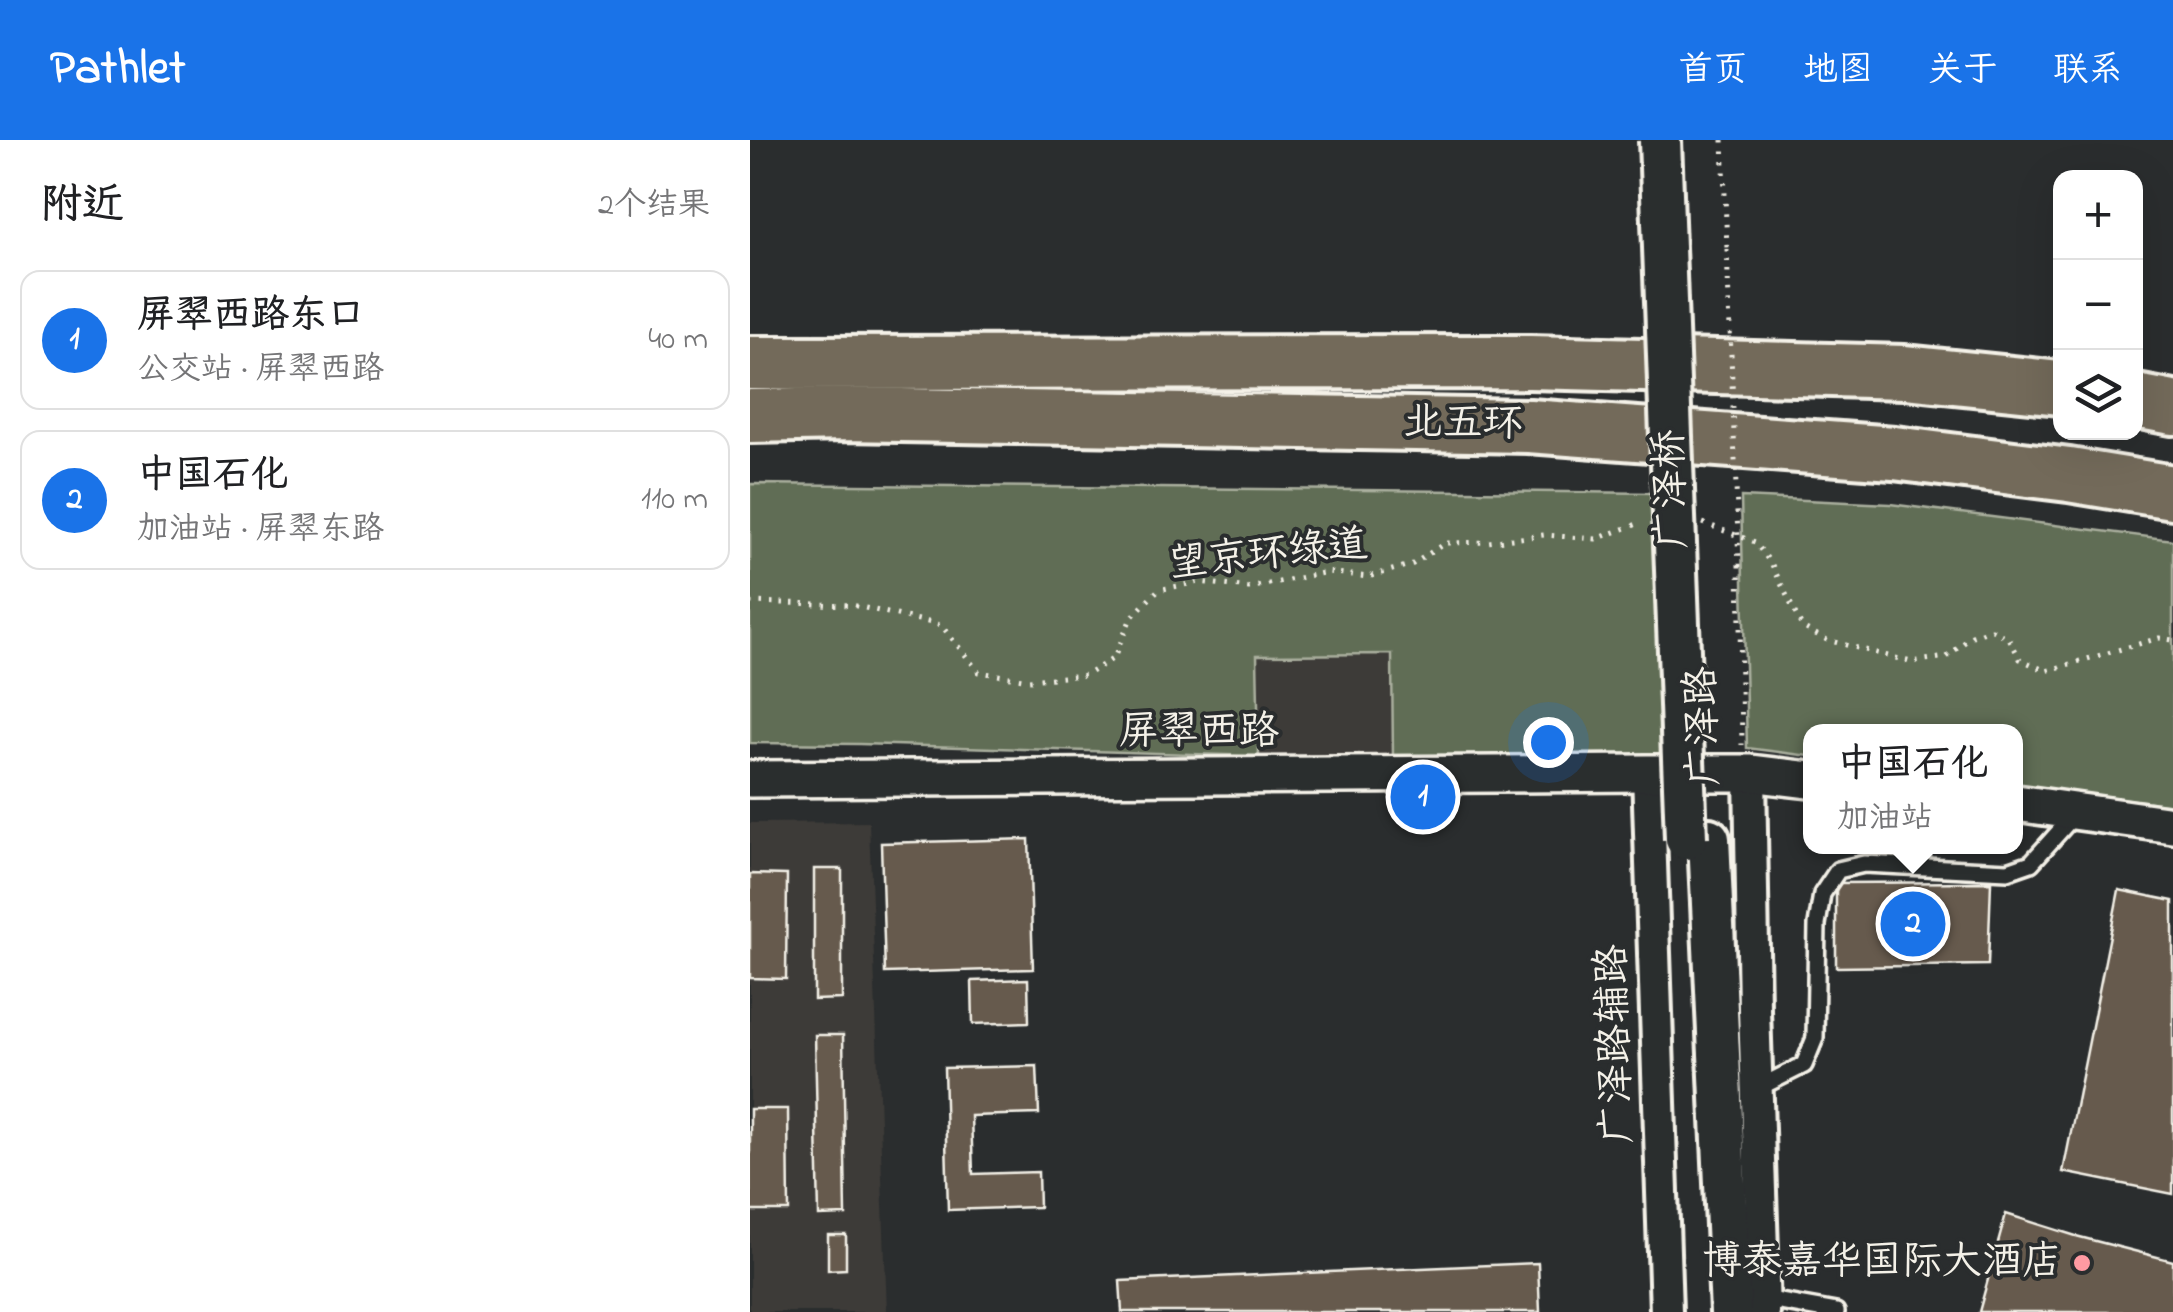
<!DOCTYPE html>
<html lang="zh">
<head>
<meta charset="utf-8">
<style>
  body { margin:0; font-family:"Indie Flower","LXGW WenKai TC",sans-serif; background:#f6f6f6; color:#202124 }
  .controls { position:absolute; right:30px; top:30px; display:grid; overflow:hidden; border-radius:20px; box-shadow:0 10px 40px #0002 }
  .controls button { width:90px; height:90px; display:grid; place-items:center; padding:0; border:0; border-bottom:2px solid #e0e0e0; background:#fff; color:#202124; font:50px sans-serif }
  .you { position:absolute; left:798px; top:602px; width:35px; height:35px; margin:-25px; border:8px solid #fff; border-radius:50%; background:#1a73e8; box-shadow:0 0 0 15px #1a73e833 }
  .badge { display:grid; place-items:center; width:65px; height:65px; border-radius:50%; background:#1a73e8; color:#fff; font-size:32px; font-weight:700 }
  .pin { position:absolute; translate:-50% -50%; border:5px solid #fff; box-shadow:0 2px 10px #0006 }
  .popup { position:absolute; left:1053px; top:584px; width:220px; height:130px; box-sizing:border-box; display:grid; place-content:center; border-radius:20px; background:#fff; filter:drop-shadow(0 2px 8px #0005); font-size:32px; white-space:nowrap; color:#757577 }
  .popup b { font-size:38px; color:#202124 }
  .popup::after { content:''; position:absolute; left:50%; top:100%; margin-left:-20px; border:20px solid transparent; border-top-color:#fff }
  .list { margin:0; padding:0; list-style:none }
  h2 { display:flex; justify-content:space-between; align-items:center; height:130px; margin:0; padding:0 40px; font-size:42px }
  h2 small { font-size:32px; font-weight:400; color:#757577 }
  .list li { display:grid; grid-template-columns:65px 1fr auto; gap:30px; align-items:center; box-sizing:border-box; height:140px; margin:0 20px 20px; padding:0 20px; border:2px solid #e0e0e0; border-radius:20px }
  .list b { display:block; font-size:38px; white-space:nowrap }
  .list p { margin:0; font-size:32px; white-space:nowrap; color:#757577 }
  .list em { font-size:32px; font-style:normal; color:#757577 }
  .icon { flex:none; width:55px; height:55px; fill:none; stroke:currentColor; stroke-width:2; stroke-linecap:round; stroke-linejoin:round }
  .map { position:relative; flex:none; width:1423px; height:1172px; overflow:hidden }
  header { display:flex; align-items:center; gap:60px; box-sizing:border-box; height:140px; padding:0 50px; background:#1a73e8; color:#fff }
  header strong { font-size:48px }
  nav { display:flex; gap:55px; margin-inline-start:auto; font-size:35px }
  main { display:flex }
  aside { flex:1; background:#fff }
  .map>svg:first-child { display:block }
  .built { fill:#3c3a37 }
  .green { fill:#606d55; stroke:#aaaf9e; stroke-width:2.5 }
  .building { fill:#665a4d; stroke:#f4f1e8; stroke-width:2.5 }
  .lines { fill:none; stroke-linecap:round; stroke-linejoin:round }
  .service-casing { stroke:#f4f1e8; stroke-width:22 }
  .minor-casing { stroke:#f4f1e8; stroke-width:38 }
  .tertiary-casing { stroke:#f4f1e8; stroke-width:42 }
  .secondary-casing { stroke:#f4f1e8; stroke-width:48 }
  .motorway-casing { stroke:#f4f1e8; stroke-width:60 }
  .path { stroke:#f4f1e8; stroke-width:5; stroke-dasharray:2.5 8; stroke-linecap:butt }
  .service { stroke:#2a2d2e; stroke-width:15 }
  .minor { stroke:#2a2d2e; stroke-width:30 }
  .tertiary { stroke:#2a2d2e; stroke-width:35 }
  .secondary { stroke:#2a2d2e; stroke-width:40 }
  .motorway { stroke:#736b5a; stroke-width:52 }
  .secondary-bridge-casing { stroke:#f4f1e8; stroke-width:48; stroke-linecap:butt }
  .path-bridge { stroke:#f4f1e8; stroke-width:5; stroke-dasharray:2.5 8; stroke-linecap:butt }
  .secondary-bridge { stroke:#2a2d2e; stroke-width:40 }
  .poi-dot { fill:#ff9aa2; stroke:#2a2d2e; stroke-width:4 }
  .labels { text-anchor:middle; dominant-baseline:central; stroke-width:8; stroke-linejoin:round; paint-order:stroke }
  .street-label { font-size:40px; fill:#f4f1e8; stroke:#2a2d2e }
  .poi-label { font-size:40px; fill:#f4f1e8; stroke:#2a2d2e; text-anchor:end }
</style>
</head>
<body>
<header>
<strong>Pathlet</strong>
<nav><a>首页</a><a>地图</a><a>关于</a><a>联系</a></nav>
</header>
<main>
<aside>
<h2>附近<small>2个结果</small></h2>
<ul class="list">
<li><span class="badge">1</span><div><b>屏翠西路东口</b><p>公交站 · 屏翠西路</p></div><em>40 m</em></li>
<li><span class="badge">2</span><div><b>中国石化</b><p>加油站 · 屏翠东路</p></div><em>110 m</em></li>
</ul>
</aside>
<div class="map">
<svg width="1423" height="1172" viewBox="0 0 1423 1172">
  <rect width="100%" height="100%" fill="#2a2d2e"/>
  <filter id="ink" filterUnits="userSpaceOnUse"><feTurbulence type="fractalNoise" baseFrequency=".01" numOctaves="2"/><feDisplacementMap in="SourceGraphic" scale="20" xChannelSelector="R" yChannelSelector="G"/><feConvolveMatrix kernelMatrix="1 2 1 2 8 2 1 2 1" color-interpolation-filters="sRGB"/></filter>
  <g filter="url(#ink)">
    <path class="built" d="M507 514H642L643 620 509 616Z
      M119 682 137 1172H0V683Z"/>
    <path class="green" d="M0 344 908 353 918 619 643 620 642 514 507 515 509 616 109 604 0 603Z
      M991 357 1140 364 1423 400V665L1266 644V592H1060V616L997 608Z"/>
    <path class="building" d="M279 699 283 829 135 833 131 703Z
      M64 729H92V859L64 860Z
      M0 734 37 735 36 839 0 838Z
      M1241 742 1238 825 1086 827V743Z
      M1369 750 1423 761V1054L1313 1032Z
      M278 839 279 882 223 884 222 841Z
      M65 895H93L96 1075 69 1076Z
      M287 926 289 974 221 976 223 1034 288 1032 289 1067 198 1070 194 928Z
      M0 969H38L39 1071H0Z
      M1256 1074 1326 1096 1423 1121V1172H1229Z
      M78 1095H96V1129L78 1130Z
      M788 1123 790 1172H372L370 1141Z"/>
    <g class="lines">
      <defs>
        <path id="service" d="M1008 948 1054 925 1065 898 1067 785 1072 754 1088 730 1114 724 1258 731 1281 723 1326 673
          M1013 1159 1086 1172"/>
        <path id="minor" d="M898 633 916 1172
          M1000 633 1004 869 1014 1172"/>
        <path id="tertiary" d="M0 639 898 633H1000L1060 640
          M1266 663 1423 685"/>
        <path id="secondary" d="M959 699 981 1172"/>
        <path id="motorway" d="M0 223 780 222 1155 232 1310 248
          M1386 261 1423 268
          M0 276 94 274 779 286 1144 313 1319 335 1423 352"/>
      </defs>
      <use href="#service" class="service-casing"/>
      <use href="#minor" class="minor-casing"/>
      <use href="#tertiary" class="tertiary-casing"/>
      <use href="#secondary" class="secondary-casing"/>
      <use href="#motorway" class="motorway-casing"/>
      <path class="path" d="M973 0 977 109
        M953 383 1005 402 1022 425 1052 487 1077 500 1161 522 1197 517 1222 496 1242 490 1259 498 1270 519 1296 531 1409 498 1423 500
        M989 425 992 605
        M0 462 102 465 191 485 229 532 279 540 336 535 364 518 381 478 408 450 449 442 499 448 578 432 618 437 663 424 695 403 738 402 794 395 846 399 893 382"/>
      <use href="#service" class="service"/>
      <use href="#minor" class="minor"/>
      <use href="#tertiary" class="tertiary"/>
      <use href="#secondary" class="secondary"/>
      <use href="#motorway" class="motorway"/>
      <defs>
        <path id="secondary-bridge" d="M910 0 936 699"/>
      </defs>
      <use href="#secondary-bridge" class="secondary-bridge-casing"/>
      <path class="path-bridge" d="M977 109 989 425"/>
      <use href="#secondary-bridge" class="secondary-bridge"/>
    </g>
  </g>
  <circle class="poi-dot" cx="1332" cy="1123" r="10"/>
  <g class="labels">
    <g class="street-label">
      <text transform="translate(713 285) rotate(1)">北五环</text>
      <text transform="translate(923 349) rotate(-92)">广泽桥</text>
      <text transform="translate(518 416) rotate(-6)">望京环绿道</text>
      <text transform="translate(955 586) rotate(-92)">广泽路</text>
      <text x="449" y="593">屏翠西路</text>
      <text transform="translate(867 904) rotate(-92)">广泽路辅路</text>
    </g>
    <g class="poi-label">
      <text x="1312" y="1123">博泰嘉华国际大酒店</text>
    </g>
  </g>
</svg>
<div class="controls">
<button>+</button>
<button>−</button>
<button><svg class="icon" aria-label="layers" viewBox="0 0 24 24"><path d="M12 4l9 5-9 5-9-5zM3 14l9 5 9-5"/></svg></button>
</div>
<div class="you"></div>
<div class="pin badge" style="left:673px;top:657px">1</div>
<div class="pin badge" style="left:1163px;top:784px">2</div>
<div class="popup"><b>中国石化</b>加油站</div>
</div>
</main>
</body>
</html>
